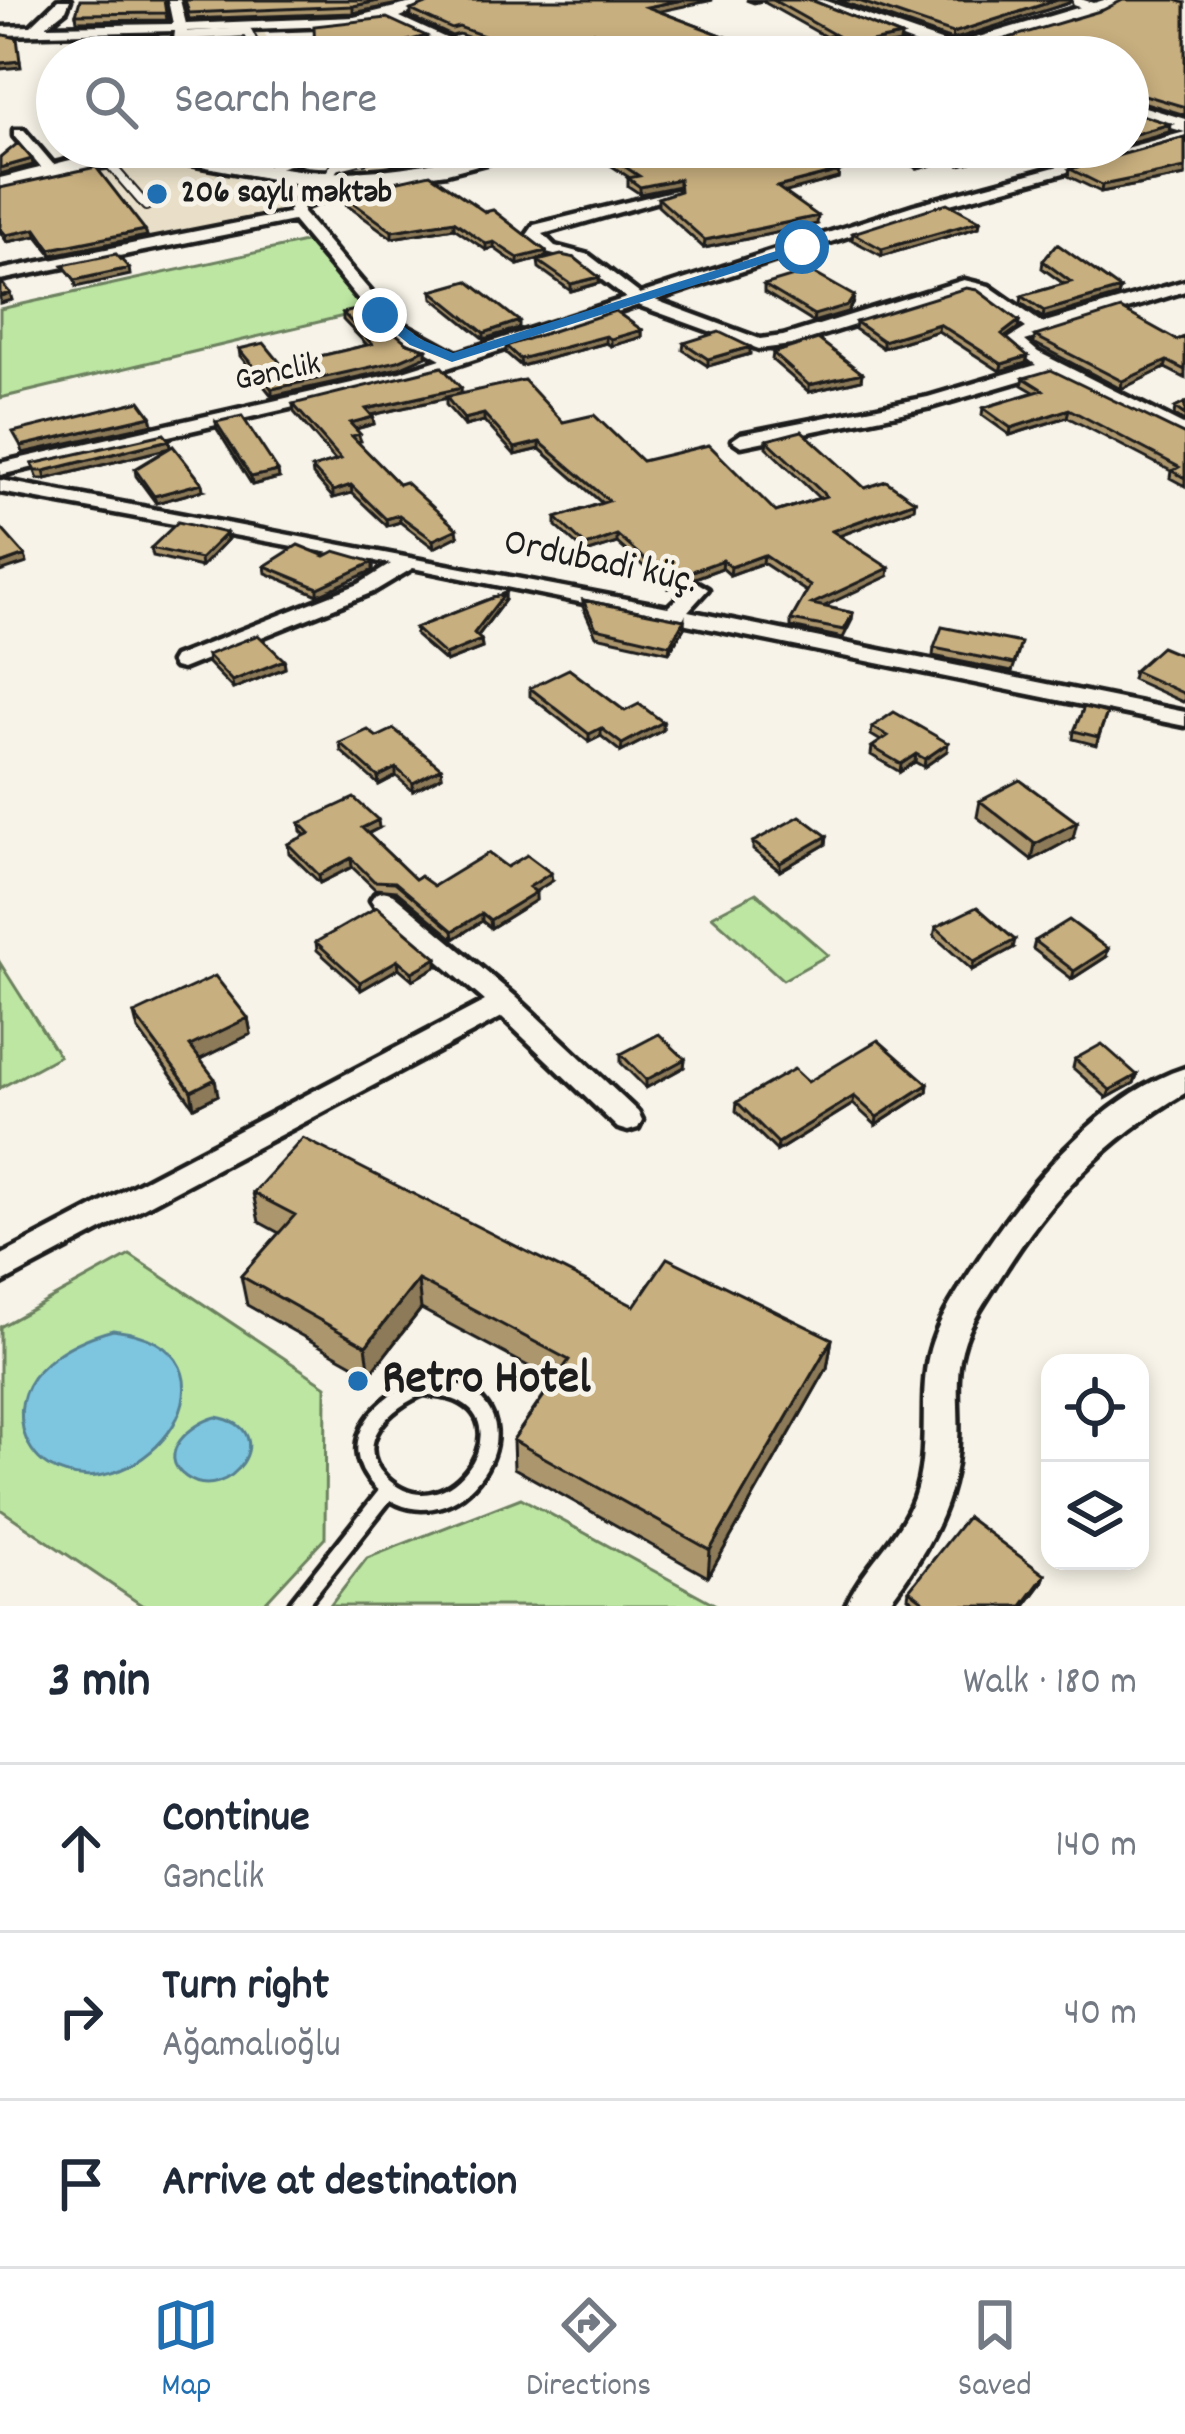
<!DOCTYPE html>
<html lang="en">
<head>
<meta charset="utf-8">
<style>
  body { margin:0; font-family:Dekko,sans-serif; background:#f2f2f3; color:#1f2937 }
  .controls { position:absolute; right:36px; bottom:36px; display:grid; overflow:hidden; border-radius:24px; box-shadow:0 6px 18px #0003 }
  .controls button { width:108px; height:108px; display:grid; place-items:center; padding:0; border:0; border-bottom:3px solid #e0e1e3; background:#fff; color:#1f2937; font:60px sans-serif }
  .stop { position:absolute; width:36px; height:36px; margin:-27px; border:9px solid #1f6fb2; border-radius:50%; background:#fff }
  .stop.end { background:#1f6fb2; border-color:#fff; box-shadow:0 3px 12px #0008 }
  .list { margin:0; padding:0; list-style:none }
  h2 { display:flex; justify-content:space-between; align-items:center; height:156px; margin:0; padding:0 48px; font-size:51px }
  h2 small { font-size:39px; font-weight:400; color:#747a83 }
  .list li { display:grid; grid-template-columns:78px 1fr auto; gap:36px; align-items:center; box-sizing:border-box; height:168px; padding:0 48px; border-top:3px solid #e0e1e3 }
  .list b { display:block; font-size:45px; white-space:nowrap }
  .list p { margin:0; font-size:39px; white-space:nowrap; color:#747a83 }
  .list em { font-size:39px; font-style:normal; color:#747a83 }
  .icon { flex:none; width:66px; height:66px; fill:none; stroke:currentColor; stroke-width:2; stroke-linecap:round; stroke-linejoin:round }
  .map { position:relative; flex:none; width:1185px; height:1606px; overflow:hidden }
  .search { position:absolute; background:#fff; box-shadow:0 6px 18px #0003; left:36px; right:36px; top:36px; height:132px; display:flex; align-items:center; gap:30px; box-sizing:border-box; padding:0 42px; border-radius:66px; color:#747a83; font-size:45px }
  .sheet { height:660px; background:#fff }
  nav { display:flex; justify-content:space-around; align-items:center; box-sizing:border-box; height:168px; border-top:3px solid #e0e1e3; background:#fff; font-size:33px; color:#747a83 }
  nav a { display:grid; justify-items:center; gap:6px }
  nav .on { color:#1f6fb2 }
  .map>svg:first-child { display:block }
  .built { fill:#e9dfc8 }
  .green { fill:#bce6a2; stroke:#6c815f; stroke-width:3 }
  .water { fill:#7ec5df; stroke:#578191; stroke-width:3 }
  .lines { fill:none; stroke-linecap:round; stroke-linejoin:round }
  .lane-far1-casing { stroke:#1c1c1c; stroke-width:12 }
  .lane-casing { stroke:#1c1c1c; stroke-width:24 }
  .street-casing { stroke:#1c1c1c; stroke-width:9 }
  .secondary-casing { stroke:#1c1c1c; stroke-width:9 }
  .lane-far1 { stroke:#f7f3e8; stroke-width:8 }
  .lane { stroke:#f7f3e8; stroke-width:15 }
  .street { fill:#f7f3e8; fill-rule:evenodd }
  .secondary { fill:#f7f3e8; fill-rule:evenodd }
  .wall { fill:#ac966d; stroke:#1c1c1c; stroke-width:3 }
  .shaded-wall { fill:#8c7a59; stroke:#1c1c1c; stroke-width:3 }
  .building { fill:#c8af7f; stroke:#1c1c1c; stroke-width:3 }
  .route { fill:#1f6fb2 }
  .poi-dot { fill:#1f6fb2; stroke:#f7f3e8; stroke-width:4.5 }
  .labels { text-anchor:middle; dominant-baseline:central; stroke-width:10; stroke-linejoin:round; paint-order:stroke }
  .far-poi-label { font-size:33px; font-weight:bold; fill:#1c1c1c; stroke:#f7f3e8; text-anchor:start }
  .far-street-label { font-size:33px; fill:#1c1c1c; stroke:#f7f3e8 }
  .street-label { font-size:39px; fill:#1c1c1c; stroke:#f7f3e8 }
  .near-poi-label { font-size:48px; font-weight:bold; fill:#1c1c1c; stroke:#f7f3e8; text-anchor:start }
</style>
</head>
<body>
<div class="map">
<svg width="1185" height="1606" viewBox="0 0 1185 1606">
  <rect width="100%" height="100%" fill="#f7f3e8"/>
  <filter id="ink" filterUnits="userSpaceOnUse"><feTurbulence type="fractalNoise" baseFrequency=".00833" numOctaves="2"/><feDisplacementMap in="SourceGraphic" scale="24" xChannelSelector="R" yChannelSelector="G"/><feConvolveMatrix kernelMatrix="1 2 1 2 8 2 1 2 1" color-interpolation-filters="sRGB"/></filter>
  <g filter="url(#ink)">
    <path class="built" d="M262 27 275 56 195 57 194 33Z
      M349 147H517L391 173 359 171 333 151Z
      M170 159 202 163 244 181 287 216 99 253 44 181Z"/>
    <path class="green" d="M309 241 369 310 0 398V309Z
      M756 893 828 955 783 980 712 916Z
      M0 963 59 1056 0 1088Z
      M130 1255 326 1386 325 1538 262 1606H143L0 1509V1327Z
      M521 1498 718 1606H330L367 1558Z"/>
    <path class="water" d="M113 1330C264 1349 144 1520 48 1466 35 1458 26 1443 23 1429 11 1373 68 1342 113 1330Z
      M216 1417C286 1429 228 1507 186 1477 154 1454 192 1423 216 1417Z"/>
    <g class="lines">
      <defs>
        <path id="lane-far1" d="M1077 2 1099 9
          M180 36 248 32 257 50
          M107 161 146 206
          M326 179 335 166 411 147"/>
        <path id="lane" d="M424 1386C435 1389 450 1389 460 1394 534 1427 446 1548 380 1482 341 1442 385 1400 424 1386Z
          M297 1606 388 1491"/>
        <path id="street" d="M58 0H70L66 10 46 26 173 24 168 0H180L186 24 354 17 424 0H441L400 17 450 40 440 43 388 19 335 26 187 31 184 57H172L175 31 0 35V27L31 26Z
          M933 41 937 42V48L882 57H852Z
          M14 130H24L58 170V176H48L14 136Z
          M1185 132V140L924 211 655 300 760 339 783 336 964 280 989 286 1042 323 1185 281V291L1025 341 1038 352 1185 426V439L1050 372 931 407 741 446 732 440 741 434 928 397 1036 365 1005 341 1026 328 978 293 965 290 791 345 759 349 638 305 411 380 0 475V463L400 372 441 359 381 326 293 221 0 280V270L288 213 291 203 332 187 337 177 342 176 349 180 343 193 303 208V213L393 318 457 353 626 298 577 261 543 252 527 235 534 225 676 190V196L543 234 555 246 589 255 640 294 914 205Z
          M326 147H349L255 175 248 171Z
          M0 480 668 607 691 585 698 583 708 589 688 611 1185 712V726L413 568 373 592 182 669 174 667 171 662 174 657 359 584 391 564 0 492Z
          M384 891 393 894 515 996 638 1112 642 1120 638 1128 628 1131 618 1128 502 1017 0 1284V1256L485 1001 375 906 371 900 375 894Z
          M1185 1068V1093C1105 1140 1049 1199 1000 1278 986 1301 969 1323 962 1350 954 1380 960 1411 958 1441 956 1504 924 1557 886 1606H846C862 1567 899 1539 914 1498 931 1451 918 1402 929 1354 937 1321 957 1293 975 1265 1023 1191 1098 1096 1185 1068Z"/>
        <path id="secondary" d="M797 0H823L952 45 1104 0H1132L971 51 979 57H951Z
          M1128 102 1185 119V132L1128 115Z
          M508 147H547L447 173 359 185 299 184 163 159 102 167 0 192V178C50 166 101 149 153 147 203 145 249 165 298 170 369 178 439 162 508 147Z"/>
      </defs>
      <use href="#lane-far1" class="lane-far1-casing"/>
      <use href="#lane" class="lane-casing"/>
      <use href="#street" class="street-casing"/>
      <use href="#secondary" class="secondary-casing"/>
      <use href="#lane-far1" class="lane-far1"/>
      <use href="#lane" class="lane"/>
      <use href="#street" class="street"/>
      <use href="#secondary" class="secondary"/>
    </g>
    <path class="wall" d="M164 0 167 20 77 21 76 14Z
      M184 0H418L353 13 189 19Z
      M746 0H811L901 36 900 43 851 53 853 55H980L1185 3V115L1129 98 1128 57H622L594 39 515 54 459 34 452 36 411 17V10L658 11 758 49 826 37 762 1 754 3Z
      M837 0H1071L1069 3 952 40Z
      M1185 137V176L1101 192 1068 176 1070 169Z
      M217 147H258L231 152 220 150Z
      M583 147H1112L1045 165 1014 150 960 165 950 160 918 169 888 154 834 168 839 171 838 178 785 192 817 224 704 248 658 206V198L679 191V186L640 194 628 186V178H630Z
      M0 188 145 230 147 236 52 255 37 236 7 242 0 232Z
      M341 194 485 212 546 251V257L518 265 494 248 486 250 454 228 392 238 341 201Z
      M980 221 979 227 882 256 852 240 853 233Z
      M538 261 599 277V283L571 291 539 268Z
      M1043 261 1118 296 1043 318 1021 303 1022 296 1064 284 1042 268Z
      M764 285 853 303 847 312 813 322 764 292Z
      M432 291 519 328 484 339 433 298Z
      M343 313 407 343 426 349V356L399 368 272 396 240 356 239 349 282 365 367 345 343 320Z
      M1019 321 1018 328 1005 337 1026 363 1000 371 938 331 883 348 855 329 856 322Z
      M642 330V337L611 346 606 343 521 366 506 353V346Z
      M1035 336 1177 340 1185 337V378L1165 368 1121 389 1034 343Z
      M684 343 750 354 708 366 683 350Z
      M773 353 862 373 861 380 809 392 772 360Z
      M1024 378 1185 435V486L1170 478 1171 471 1067 417 1010 435 982 415 983 408 1034 392 1022 385Z
      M461 388V394L563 422 642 461 776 512 819 498 766 447 767 440 865 488 915 501 914 508 839 536 888 576 823 606 853 613 852 620 843 638 791 627V620L807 592 763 563 730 575 722 568 668 588 617 543 586 553 556 526V518L602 503 540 449 515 455 484 421 465 426 446 405V398L372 415 374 424 356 429 361 441 357 442 399 484 458 536 434 548 400 522 387 526 352 493 333 498 313 475 312 468 336 461 294 412 293 404Z
      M1185 403V423L1174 415 1175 408Z
      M216 422 279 478 252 485 217 429Z
      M169 440 170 448 46 479H38L32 464Z
      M135 469 203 490 156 503 136 476Z
      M227 540 201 567 153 556 151 548Z
      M325 556 373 562V570L318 595 266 573 265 566Z
      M505 593V600L477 637 481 640 482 648 446 662 416 636 415 628Z
      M583 600 684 620V628L669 652 596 636 583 607Z
      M934 648 1019 651 1012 672 933 656Z
      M207 655 284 660 285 668 233 689 208 663Z
      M1185 657V701L1183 702 1132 679 1134 671Z
      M530 688 663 722V730L621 752 601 736 589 742 530 696Z
      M1107 713 1096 745 1073 739 1074 731Z
      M872 727 947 751 924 767 915 762 900 772 871 755 872 747 881 741 871 735Z
      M377 737 441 768 442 776 413 791 396 776 379 785 341 751 340 743Z
      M980 801 1073 838 1032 860 977 817Z
      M300 823 379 828 368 834 415 879 434 886 507 867 552 881 535 891 536 900 491 928 482 921 454 939 396 891 375 889 352 867 320 883 289 853 288 844 306 836 301 831Z
      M827 836 826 844 780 871 753 850V842Z
      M936 927 1013 948 972 970 934 936Z
      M1035 941 1106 957 1072 979 1033 949Z
      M316 942 437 966 413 980 399 968 361 990 317 950Z
      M134 1014 248 1018 251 1034 200 1059 218 1095 194 1107 138 1030Z
      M621 1054 685 1059 684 1067 646 1088 621 1063Z
      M1075 1059 1137 1075 1134 1083 1107 1098 1073 1068Z
      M808 1082 928 1084 927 1092 876 1125 853 1104 777 1151 736 1111 737 1102Z
      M253 1193 634 1306 832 1339 827 1368 708 1577 514 1468 513 1440 554 1380 421 1309 370 1374 247 1305 241 1276 279 1233 259 1222Z
      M1045 1575 1042 1583 1025 1606H919L908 1597 909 1590Z"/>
    <path class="shaded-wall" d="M383 0H418L353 13V6Z
      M682 0H713L647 14V7Z
      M1057 0H1071L1069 3 952 40 953 33Z
      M594 32V39L515 54V47Z
      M426 36 427 42 373 57H365L367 52Z
      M901 36 900 43 851 53 848 50 852 46Z
      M20 61 21 67 0 69V63Z
      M1170 124 1169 132 1128 143V136Z
      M230 147H258L231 152Z
      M290 147H311L277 157 276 151Z
      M889 147 888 154 824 170 825 163Z
      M997 147H1014V150L960 165 961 157Z
      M1086 147H1112L1045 165 1046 158Z
      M951 152 950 160 918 169 919 161Z
      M32 159 33 165 0 174V168Z
      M1185 168V176L1101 192 1102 185Z
      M839 171 838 178 776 195 777 187Z
      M679 179V186L640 194V187Z
      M818 216 817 224 704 248 705 240Z
      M454 221V228L392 238V231Z
      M980 221 979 227 882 256V249Z
      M36 229 37 236 7 242 6 235Z
      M145 230 147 236 52 255 50 249Z
      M494 242V248L486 250V244Z
      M546 251V257L518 265V258Z
      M129 268 130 275 76 287 75 280Z
      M599 277V283L571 291V284Z
      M1120 289 1118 296 1043 318 1044 311Z
      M10 293 12 300 0 303V296Z
      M854 296 853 303 847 312 813 322 814 315Z
      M519 321V328L484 339V333Z
      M1019 321 1018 328 1000 341 1002 334Z
      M939 324 938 331 883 348V341Z
      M642 330V337L611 346V339Z
      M606 336V343L521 366 520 359Z
      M750 347V354L708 366V359Z
      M426 349V356L399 368 272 396V389Z
      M1028 356 1026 363 1000 371 1002 364Z
      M1167 361 1165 368 1121 389 1122 381Z
      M862 373 861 380 809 392V385Z
      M461 388V395L367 416 366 409Z
      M1069 409 1067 417 1010 435 1011 428Z
      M484 414V421L465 426 464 419Z
      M151 416 153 424 23 453 21 446Z
      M373 417 374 424 351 430 350 423Z
      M169 440 170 448 46 479 44 471Z
      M540 442V449L515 455V448Z
      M278 471 279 478 252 485 251 477Z
      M202 483 203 490 156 503 154 496Z
      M351 485 352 493 333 498V491Z
      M915 501 914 508 831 539 832 531Z
      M399 515 400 522 387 526 386 519Z
      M457 529 458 536 434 548 433 540Z
      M226 533 227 540 201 567 200 559Z
      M617 535V543L586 553V546Z
      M25 555 27 563 0 572V564Z
      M764 555 763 563 730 575 731 567Z
      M723 560 722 568 668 588V580Z
      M373 562V570L318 595V588Z
      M889 568 888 576 812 612V604Z
      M505 593V600L474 641V633Z
      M684 620V628L669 652 670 645Z
      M481 640 482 648 446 662 445 655Z
      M284 660 285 668 233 689 232 681Z
      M663 722V730L621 752 622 744Z
      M601 728V736L589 742V734Z
      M948 743 947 751 924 767 925 759Z
      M916 754 915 762 900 772 901 764Z
      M396 768V776L379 785 378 777Z
      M441 768 442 776 413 791V783Z
      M378 820 379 828 362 836V828Z
      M1077 822 1073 838 1032 860 1035 844Z
      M827 836 826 844 780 871V863Z
      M351 858 352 867 320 883 319 875Z
      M551 873 552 881 530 895 529 887Z
      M536 892V900L491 928 490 920Z
      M482 913V921L454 939 453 931Z
      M1015 940 1013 948 972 970 974 962Z
      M1108 949 1106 957 1072 979 1074 971Z
      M437 958V966L413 980 412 972Z
      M398 960 399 968 361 990 360 982Z
      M248 1018 251 1034 194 1062 190 1046Z
      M685 1059 684 1067 646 1088V1080Z
      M1137 1075 1134 1083 1107 1098 1110 1090Z
      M215 1079 218 1095 194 1107 191 1091Z
      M928 1084 927 1092 876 1125 877 1117Z
      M854 1096 853 1104 777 1151 778 1143Z
      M418 1280 421 1309 370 1374 366 1346Z
      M832 1339 827 1368 708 1577 710 1550Z
      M1045 1575 1042 1583 1025 1606H1022Z"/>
    <path class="building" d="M80 0H164L166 13 76 14Z
      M185 0H383L353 6 189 13Z
      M436 0H682L647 7 758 49 835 35 773 0H811L901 36 852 46 848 50 853 55 930 47 952 55H980L982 46 1103 10 1123 0H1176L1185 3V107L1131 91 1128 92V57H632L594 32 515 47 459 27 452 29 411 10Z
      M856 0H1057L953 33Z
      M387 18 426 36 367 52 373 54 365 57H315L314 26Z
      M0 34 17 38 20 61 0 63Z
      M1128 111 1170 124 1128 136Z
      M1185 137V168L1102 185 1070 169Z
      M18 143 32 159 0 168V158Z
      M595 147H886L825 163 839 171 777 187 818 216 705 240 658 198 680 191 679 179 640 187 628 178 639 176Z
      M890 147H997L961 157 951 152 919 161Z
      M1025 147H1086L1046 158Z
      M96 167 145 230 50 249 36 229 6 235 0 228V188Z
      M430 174 485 212 493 210 546 251 518 258 494 242 486 244 454 221 392 231 341 194Z
      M947 203 980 221 882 249 853 233Z
      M1057 244 1120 289 1044 311 1022 296 1071 282 1043 261Z
      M116 254 129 268 75 280 63 265Z
      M561 255 575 258 599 277 571 284 538 261Z
      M810 271 854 296 848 305 814 315 764 285Z
      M0 281 10 293 0 296Z
      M468 281 519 321 484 333 432 291Z
      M966 288 977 290 1019 321 1002 334 1028 356 1002 364 939 324 883 341 856 322Z
      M365 308 407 343 426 349 398 361 272 389 239 349 264 343 282 365 372 344 343 313Z
      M1121 309 1177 340 1185 337V370L1167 361 1122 381 1035 336Z
      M615 311 642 330 611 339 606 336 520 359 506 346Z
      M719 332 750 347 708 359 684 343Z
      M818 339 862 373 809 385 773 353Z
      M442 367 461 388 366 409 373 417 350 423 360 434 352 436 399 484 405 482 457 529 433 540 399 515 386 519 351 485 333 491 312 468 341 459 293 404Z
      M1051 370 1185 435V478L1172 471 1179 467 1069 409 1011 428 983 408 1043 390 1024 378Z
      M524 380 563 422 594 415 642 461 709 445 776 512 826 496 767 440 802 431 865 488 886 481 915 501 832 531 889 568 812 604 853 613 844 630 791 620 810 586 764 555 731 567 723 560 668 580 617 535 586 546 556 518 609 501 540 442 515 448 484 414 464 419 446 397Z
      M140 401 151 416 21 446 13 432Z
      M1185 403V415L1175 408Z
      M242 416 278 471 251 477 216 422Z
      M164 434 169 440 44 471H36L32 464Z
      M173 446 202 483 154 496 135 469Z
      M178 522 226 533 200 559 151 548Z
      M0 528H1L25 555 0 564Z
      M298 545 325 556 335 551 373 562 318 588 265 566Z
      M505 593 474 633 481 640 445 655 415 628Z
      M583 600 684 620 670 645 596 628Z
      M942 627 1021 643 1014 664 934 648Z
      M258 635 284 660 232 681 207 655Z
      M1161 647 1185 657V694L1134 671Z
      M569 669 625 711 639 704 663 722 622 744 601 728 589 734 530 688Z
      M1084 707 1107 713 1098 737 1074 731Z
      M894 712 948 743 925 759 916 754 901 764 872 747 888 736 872 727Z
      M394 729 441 768 413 783 396 768 378 777 340 743 368 730 377 737Z
      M1020 780 1077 822 1035 844 980 801Z
      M354 798 378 820 362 828 415 879 420 876 434 886 488 853 507 867 527 855 551 873 529 887 536 892 490 920 482 913 453 931 395 882 374 881 351 858 319 875 288 844 310 833 300 823Z
      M800 816 827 836 780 863 753 842Z
      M377 907 437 958 412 972 398 960 360 982 316 942Z
      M977 907 1015 940 974 962 936 927Z
      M1069 920 1108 949 1074 971 1035 941Z
      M215 976 248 1018 190 1046 215 1079 191 1091 134 1014Z
      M659 1034 685 1059 646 1080 621 1054Z
      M878 1040 928 1084 877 1117 854 1096 778 1143 737 1102 794 1069 808 1082Z
      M1102 1044 1137 1075 1110 1090 1075 1059Z
      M303 1138 634 1306 667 1258 832 1339 710 1550 513 1440 569 1360 418 1280 366 1346 241 1276 295 1215 253 1193Z
      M967 1517 1045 1575 1022 1606H930L909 1590Z"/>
  </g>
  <path class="route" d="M802 243 806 250 452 362 410 345 373 315 385 312 420 339 453 353Z"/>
  <g class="poi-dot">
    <circle cx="157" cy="194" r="12"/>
    <circle cx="358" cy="1381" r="12"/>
  </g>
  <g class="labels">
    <g class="far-poi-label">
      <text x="181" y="194">206 saylı məktəb</text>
    </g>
    <g class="far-street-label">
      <text transform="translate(278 374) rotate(-12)">Gənclik</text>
    </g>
    <g class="street-label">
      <text transform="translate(600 564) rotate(12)">Ordubadi küç.</text>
    </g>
    <g class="near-poi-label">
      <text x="382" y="1381">Retro Hotel</text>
    </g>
  </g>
</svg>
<div class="controls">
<button><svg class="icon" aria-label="locate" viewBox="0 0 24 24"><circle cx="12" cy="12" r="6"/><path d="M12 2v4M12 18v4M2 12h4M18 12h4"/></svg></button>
<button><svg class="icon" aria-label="layers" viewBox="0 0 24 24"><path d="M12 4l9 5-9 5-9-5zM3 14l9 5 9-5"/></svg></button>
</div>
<div class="stop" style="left:802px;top:247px"></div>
<div class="stop end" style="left:380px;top:315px"></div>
<div class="search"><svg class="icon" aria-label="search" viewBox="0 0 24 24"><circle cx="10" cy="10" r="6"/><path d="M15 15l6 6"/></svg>Search here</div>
</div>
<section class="sheet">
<h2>3 min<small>Walk · 180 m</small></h2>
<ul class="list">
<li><svg class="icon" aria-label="ahead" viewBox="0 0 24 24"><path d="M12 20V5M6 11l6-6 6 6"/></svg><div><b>Continue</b><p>Gənclik</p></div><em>140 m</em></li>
<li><svg class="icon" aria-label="right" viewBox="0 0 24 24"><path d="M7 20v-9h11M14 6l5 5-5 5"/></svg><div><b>Turn right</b><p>Ağamalıoğlu</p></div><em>40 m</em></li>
<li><svg class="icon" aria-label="arrive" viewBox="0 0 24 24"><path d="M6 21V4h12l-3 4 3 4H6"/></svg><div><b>Arrive at destination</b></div></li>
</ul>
</section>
<nav>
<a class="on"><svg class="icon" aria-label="map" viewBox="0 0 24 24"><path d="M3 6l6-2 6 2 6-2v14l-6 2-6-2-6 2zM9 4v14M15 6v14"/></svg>Map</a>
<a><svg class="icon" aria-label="directions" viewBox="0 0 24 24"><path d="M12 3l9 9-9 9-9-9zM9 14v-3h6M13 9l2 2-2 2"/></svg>Directions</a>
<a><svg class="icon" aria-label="saved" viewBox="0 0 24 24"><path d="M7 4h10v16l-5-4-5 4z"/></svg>Saved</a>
</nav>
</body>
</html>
